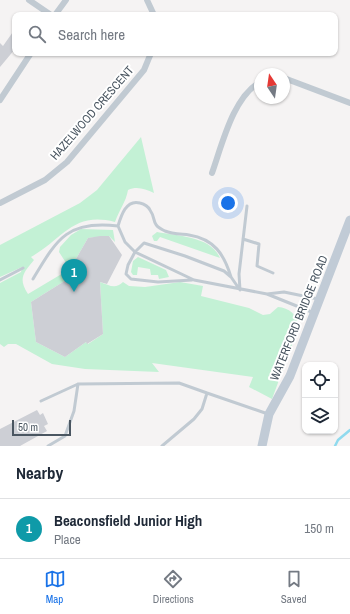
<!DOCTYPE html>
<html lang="en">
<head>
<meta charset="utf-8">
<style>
  body { margin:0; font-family:"Archivo Narrow",sans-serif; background:#f2f2f3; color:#1f2937 }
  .controls { position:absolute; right:12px; bottom:12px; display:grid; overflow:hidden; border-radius:8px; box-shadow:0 1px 3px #0004 }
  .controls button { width:36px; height:36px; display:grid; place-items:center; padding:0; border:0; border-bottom:1px solid #e0e1e3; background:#fff; color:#1f2937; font:20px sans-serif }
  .compass { position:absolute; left:254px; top:68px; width:36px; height:36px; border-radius:50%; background:#fff; box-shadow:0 1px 3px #0004; rotate:347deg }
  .scale { position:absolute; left:12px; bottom:10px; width:59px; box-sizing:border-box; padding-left:4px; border:2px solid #4a5661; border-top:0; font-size:11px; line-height:14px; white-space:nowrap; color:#4a5661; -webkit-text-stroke:3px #fff; paint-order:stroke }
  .you { position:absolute; left:228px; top:203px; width:14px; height:14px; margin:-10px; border:3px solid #fff; border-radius:50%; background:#1a73e8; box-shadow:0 0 0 6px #1a73e833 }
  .badge { display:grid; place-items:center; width:26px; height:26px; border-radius:50%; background:#1a73e8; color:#fff; font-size:13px; font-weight:700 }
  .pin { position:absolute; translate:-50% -33px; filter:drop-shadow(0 1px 2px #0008) }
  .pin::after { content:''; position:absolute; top:21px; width:14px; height:12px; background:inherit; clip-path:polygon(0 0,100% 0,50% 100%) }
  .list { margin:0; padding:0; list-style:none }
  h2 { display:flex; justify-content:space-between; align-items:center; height:52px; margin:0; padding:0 16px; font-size:17px }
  h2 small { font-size:13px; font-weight:400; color:#747a83 }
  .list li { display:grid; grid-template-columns:26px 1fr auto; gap:12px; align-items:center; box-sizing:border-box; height:60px; padding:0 16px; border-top:1px solid #e0e1e3 }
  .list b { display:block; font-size:15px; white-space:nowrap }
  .list p { margin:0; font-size:13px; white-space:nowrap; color:#747a83 }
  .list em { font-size:13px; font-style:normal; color:#747a83 }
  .icon { flex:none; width:22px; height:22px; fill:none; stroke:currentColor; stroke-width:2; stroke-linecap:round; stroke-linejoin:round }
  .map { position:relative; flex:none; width:350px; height:446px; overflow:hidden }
  .search { position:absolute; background:#fff; box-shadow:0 1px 3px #0004; left:12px; right:12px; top:12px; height:44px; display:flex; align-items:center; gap:10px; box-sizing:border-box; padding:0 14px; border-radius:8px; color:#747a83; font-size:15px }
  .sheet { height:112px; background:#fff }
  nav { display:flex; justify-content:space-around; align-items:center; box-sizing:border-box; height:56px; border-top:1px solid #e0e1e3; background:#fff; font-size:11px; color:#747a83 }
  nav a { display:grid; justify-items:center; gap:2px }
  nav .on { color:#1a73e8 }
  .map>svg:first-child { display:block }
  .green { fill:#c3f1d5 }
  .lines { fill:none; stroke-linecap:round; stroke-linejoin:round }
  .stream { stroke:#90daee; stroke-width:2.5 }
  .building { fill:#cdcfd5 }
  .service { stroke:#c1cad2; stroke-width:3 }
  .minor { stroke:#c1cad2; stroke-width:6 }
  .secondary { stroke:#c1cbd6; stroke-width:9 }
  .labels { text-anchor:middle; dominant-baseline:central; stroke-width:4; stroke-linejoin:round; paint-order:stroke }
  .street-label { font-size:12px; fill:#4a5661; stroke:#fff }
</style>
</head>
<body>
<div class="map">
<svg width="350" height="446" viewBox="0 0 350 446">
  <rect width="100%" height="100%" fill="#f5f3f3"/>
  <path class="green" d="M141 137 154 193C145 189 137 186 128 190 126 202 119 210 115 222 73 211 63 239 31 257L34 260C23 273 18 279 28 294L70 269 59 252 60 247 71 235 81 229 113 230 115 242 109 236 88 238 73 264 79 272 31 302 36 342 65 357 86 342 88 344 103 334 100 282C109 285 115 290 123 282L129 286 145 287 180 282 203 286 201 296 249 308 263 315 270 314 278 307C289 308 297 314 299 326L272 399 249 387 253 377 152 363 159 372 85 369 52 364 16 344H8L4 347 0 344V283L21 272 22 267 0 277V245L80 203 97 190Z
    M157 232C177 236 211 236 220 258L160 237 157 241H154L152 236Z
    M138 257 166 270 169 277 159 279 158 275H151L150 269 138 267 137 275H133L131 272 133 261Z"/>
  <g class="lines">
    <path class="stream" d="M335 446 338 440 350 430"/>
  </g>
  <path class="building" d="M15 29V49L0 67V43L3 46Z
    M100 236H109L122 255 107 284 100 282 103 334 87 344 86 342 65 357 36 342 31 302 79 272 73 264 88 238Z
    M37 410 40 415 43 413 48 424 44 426 47 431 20 446H0V429Z"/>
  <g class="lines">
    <path class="service" d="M243 239 259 244 257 266 273 273
      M33 279C57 239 67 220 118 226
      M0 280 23 268
      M192 280 158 282 131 279 126 274 128 265 135 252 125 242 118 226C121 216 126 199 140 203 144 204 148 206 150 210 157 220 150 224 165 231 172 234 181 234 189 235 214 239 224 254 231 277
      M240 290 231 277 224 271 185 256 144 243 135 252 194 280 267 294 284 292 318 299
      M240 290 239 274 247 206
      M267 294 314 313
      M41 401 78 384 179 383 207 393
      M48 446 65 436 74 411 78 384
      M162 446 194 419 202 409 207 393 268 414"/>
    <path class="minor" d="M29 0 51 15
      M147 0 154 15
      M55 15 66 0
      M284 78 350 103
      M0 100 31 53
      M212 173C222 145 233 97 260 82
      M0 203 45 180 67 162 144 70 151 53"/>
    <path class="secondary" d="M262 446 269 414 290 376 350 220"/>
  </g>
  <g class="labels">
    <g class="street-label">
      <text transform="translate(92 113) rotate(-49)">HAZELWOOD CRESCENT</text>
      <text transform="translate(299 318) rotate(-68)">WATERFORD BRIDGE ROAD</text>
    </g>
  </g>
</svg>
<div class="controls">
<button><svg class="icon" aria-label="locate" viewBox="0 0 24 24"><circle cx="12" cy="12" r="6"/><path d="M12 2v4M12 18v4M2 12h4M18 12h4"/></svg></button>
<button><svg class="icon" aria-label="layers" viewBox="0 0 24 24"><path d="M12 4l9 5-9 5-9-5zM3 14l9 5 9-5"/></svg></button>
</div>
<svg class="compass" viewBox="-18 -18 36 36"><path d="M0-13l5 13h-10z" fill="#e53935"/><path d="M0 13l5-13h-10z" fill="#747a83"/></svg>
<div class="scale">50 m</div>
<div class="you"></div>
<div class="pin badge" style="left:74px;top:292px;background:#0f9aa8">1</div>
<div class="search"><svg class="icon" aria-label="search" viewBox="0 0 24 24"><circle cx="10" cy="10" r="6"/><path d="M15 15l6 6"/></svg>Search here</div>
</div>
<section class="sheet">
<h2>Nearby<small></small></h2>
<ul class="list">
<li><span class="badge" style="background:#0f9aa8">1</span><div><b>Beaconsfield Junior High</b><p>Place</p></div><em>150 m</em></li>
</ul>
</section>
<nav>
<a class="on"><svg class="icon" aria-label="map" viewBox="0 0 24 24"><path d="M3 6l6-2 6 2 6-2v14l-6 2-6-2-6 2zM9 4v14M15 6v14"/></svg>Map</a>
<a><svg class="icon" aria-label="directions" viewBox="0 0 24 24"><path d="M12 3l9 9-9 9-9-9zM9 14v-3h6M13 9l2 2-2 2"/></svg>Directions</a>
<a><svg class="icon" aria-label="saved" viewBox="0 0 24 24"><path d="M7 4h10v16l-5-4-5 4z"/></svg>Saved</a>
</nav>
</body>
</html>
